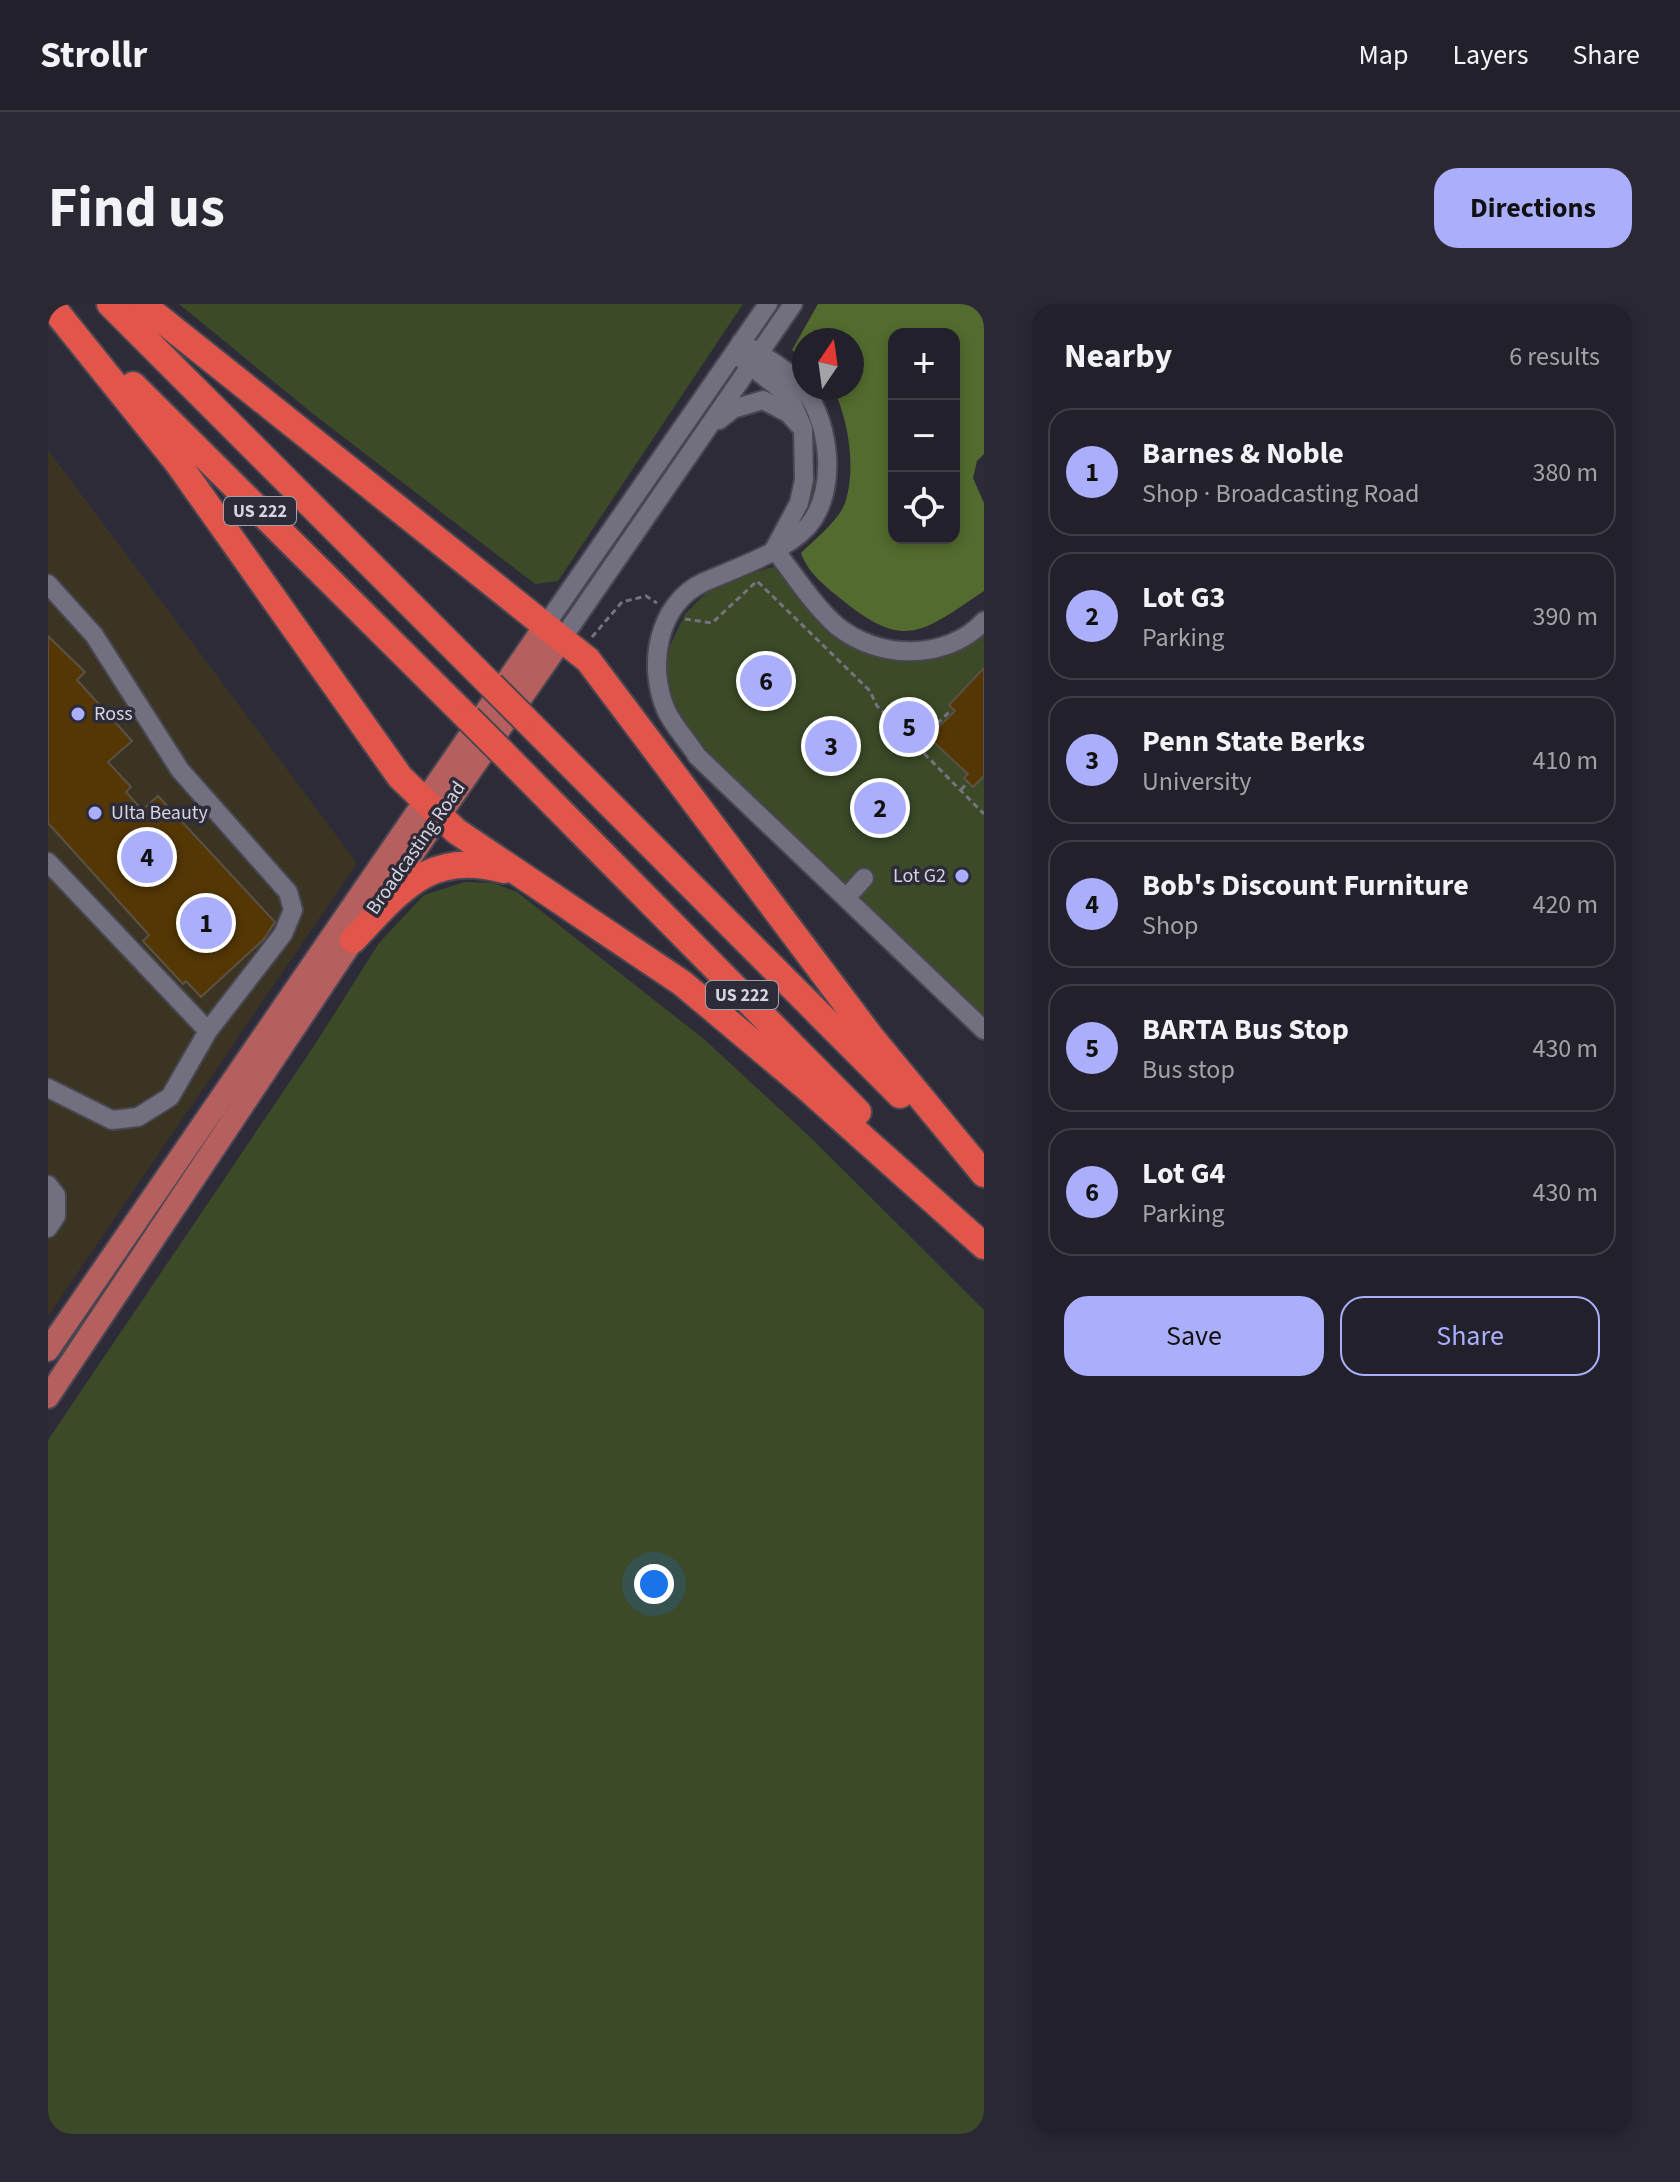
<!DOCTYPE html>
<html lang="en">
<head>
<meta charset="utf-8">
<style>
  body { margin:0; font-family:"Source Sans 3",sans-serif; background:#2a2833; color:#f1f3f6 }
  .controls { position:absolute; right:24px; top:24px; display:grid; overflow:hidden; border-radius:16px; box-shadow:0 4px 12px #0003 }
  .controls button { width:72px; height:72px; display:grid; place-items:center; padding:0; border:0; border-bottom:2px solid #3f3e47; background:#22202b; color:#f1f3f6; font:40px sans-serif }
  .compass { position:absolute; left:744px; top:24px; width:72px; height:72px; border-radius:50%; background:#22202b; box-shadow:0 4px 12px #0003; rotate:13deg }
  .you { position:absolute; left:606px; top:1280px; width:28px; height:28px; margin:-20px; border:6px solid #fff; border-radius:50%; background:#1a73e8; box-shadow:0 0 0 12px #1a73e833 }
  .badge { display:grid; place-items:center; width:52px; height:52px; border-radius:50%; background:#abaffb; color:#111; font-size:26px; font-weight:700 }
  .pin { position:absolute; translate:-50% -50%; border:4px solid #fff; box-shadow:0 2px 8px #0006 }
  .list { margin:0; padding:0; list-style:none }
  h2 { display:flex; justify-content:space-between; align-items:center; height:104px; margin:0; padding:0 32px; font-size:34px }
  h2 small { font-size:26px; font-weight:400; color:#a2a3a9 }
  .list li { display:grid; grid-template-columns:52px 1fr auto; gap:24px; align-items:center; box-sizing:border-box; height:128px; margin:0 16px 16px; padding:0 16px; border:2px solid #3f3e47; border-radius:24px }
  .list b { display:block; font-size:30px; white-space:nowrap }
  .list p { margin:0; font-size:26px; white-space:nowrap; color:#a2a3a9 }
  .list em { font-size:26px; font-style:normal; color:#a2a3a9 }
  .actions { display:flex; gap:16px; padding:24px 32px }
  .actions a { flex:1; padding:18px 0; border:2px solid #abaffb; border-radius:24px; text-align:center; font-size:28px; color:#abaffb }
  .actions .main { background:#abaffb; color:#111 }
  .icon { flex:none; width:44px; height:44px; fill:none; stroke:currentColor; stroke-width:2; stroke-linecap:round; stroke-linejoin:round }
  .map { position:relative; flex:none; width:936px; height:1830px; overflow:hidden; border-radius:24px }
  header { display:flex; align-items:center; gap:48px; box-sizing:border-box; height:112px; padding:0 40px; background:#22202b; border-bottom:2px solid #3f3e47 }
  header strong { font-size:38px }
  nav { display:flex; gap:44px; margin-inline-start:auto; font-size:28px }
  .intro { display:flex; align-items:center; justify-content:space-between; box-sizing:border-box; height:192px; padding:0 48px }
  h1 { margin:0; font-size:56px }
  .button { padding:20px 36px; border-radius:24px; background:#abaffb; color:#111; font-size:28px; font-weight:700 }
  main { display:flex; gap:48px; padding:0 48px }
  aside { flex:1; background:#22202b; border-radius:24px; box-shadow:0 4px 12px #0003 }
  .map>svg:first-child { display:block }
  .commercial { fill:#3c3423 }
  .green { fill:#3c4a28 }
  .forest { fill:#536b2e; fill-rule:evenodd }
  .building { fill:#553705; stroke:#5b5144; stroke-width:2 }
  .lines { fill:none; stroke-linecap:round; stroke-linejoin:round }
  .minor-casing { stroke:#484651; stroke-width:22 }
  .major-casing { stroke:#484651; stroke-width:26 }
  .highway-casing { stroke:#484651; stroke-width:30 }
  .path { stroke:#75737f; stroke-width:3; stroke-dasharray:6 4; stroke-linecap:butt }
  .minor { stroke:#726f7f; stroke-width:18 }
  .major { stroke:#b55f5f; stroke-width:22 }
  .highway { stroke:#e1554a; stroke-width:26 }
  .highway-bridge-casing { stroke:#484651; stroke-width:30; stroke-linecap:butt }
  .highway-bridge { stroke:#e1554a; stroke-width:26 }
  .poi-dot { fill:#abaffb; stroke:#2e2b39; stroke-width:3 }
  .labels { text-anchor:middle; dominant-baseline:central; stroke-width:7; stroke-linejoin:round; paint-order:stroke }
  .shield { fill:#2e2b39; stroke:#a4a1ac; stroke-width:2 }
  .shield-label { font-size:18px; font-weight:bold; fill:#d6d4dd }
  .poi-label { font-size:20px; fill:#d6d4dd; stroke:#2e2b39; text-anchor:start }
  .street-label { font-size:20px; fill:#d6d4dd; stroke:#2e2b39 }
</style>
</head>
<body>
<header>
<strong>Strollr</strong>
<nav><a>Map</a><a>Layers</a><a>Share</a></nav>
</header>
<div class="intro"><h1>Find us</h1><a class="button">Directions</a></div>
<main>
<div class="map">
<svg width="936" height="1830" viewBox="0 0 936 1830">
  <rect width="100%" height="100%" fill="#2e2b39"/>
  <path class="commercial" d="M0 146 309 559 0 1012Z"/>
  <path class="green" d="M131 0H695L510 277 487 280 264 109Z
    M728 262 758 297 857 353 936 325V719L669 461 624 402 616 376 622 342 637 310 661 286 677 277Z
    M417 578 445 579 469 588 657 736 763 834 936 1006V1830H0V1136L266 742 331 639 376 591Z"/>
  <path class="forest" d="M770 0H936V150L929 157 925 174 936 199V287C874 328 858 348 793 295 777 282 760 269 753 249 767 235 793 215 798 196 808 161 800 115 785 84H804V36H756V56L744 46ZM846 30H906V234H846Z"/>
  <path class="building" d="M0 332 37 368 29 376 84 437 60 458 83 483 78 488 94 506 110 492 227 618 215 636 153 693 138 677 135 680 95 637 101 631 0 519Z
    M936 364V472L925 483 916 474 920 470 880 433 907 407 901 401Z"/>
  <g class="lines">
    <defs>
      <path id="minor" d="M693 38C711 50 733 61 748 76 782 108 792 187 759 223 736 248 686 265 656 278 609 300 599 362 618 406 625 422 640 437 649 452L936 726
        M695 56 741 92 755 124 756 176 751 199 728 242
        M671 116 685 105 715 96 740 109 751 121
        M726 245C746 270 765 301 789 322 831 356 899 357 936 317
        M0 280 46 331 132 466 240 588 245 606 235 630 160 727 122 793 90 813 64 816 0 784
        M497 322 720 0
        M514 335 745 0
        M0 558 160 727
        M798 594 816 574
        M0 881 8 891V912L0 924"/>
      <path id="major" d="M0 1046 497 322
        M0 1093 305 636 514 335"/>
      <path id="highway" d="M2 0 129 158 352 473 408 527 634 679 758 783 936 942
        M62 0 443 381
        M94 0 540 356 823 733 936 870
        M85 81 420 414
        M476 414 852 791
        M453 447 810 808
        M305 636C352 587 381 545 456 566"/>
    </defs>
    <use href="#minor" class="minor-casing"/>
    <use href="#major" class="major-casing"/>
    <use href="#highway" class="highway-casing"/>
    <path class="path" d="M637 315 664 319 709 277 822 387 829 402 936 510
      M544 333 574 298 598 292 609 299
      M868 441 903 406
      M913 486 920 478"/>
    <use href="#minor" class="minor"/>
    <use href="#major" class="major"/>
    <use href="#highway" class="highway"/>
    <defs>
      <path id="highway-bridge" d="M443 381 476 414
        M420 414 453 447"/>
    </defs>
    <use href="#highway-bridge" class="highway-bridge-casing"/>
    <use href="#highway-bridge" class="highway-bridge"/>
  </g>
  <g class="poi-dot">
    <circle cx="30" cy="410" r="8"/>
    <circle cx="47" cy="509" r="8"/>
    <circle cx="914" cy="572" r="8"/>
  </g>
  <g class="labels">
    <g class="shield">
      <rect x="176" y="193" width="72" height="28" rx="6"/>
      <rect x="658" y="677" width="72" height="28" rx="6"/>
    </g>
    <g class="shield-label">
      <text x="212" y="207">US 222</text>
      <text x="694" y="691">US 222</text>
    </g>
    <g class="poi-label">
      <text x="46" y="410">Ross</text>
      <text x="63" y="509">Ulta Beauty</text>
      <text x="898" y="572" text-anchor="end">Lot G2</text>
    </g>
    <g class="street-label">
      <text transform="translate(368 544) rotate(-55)">Broadcasting Road</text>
    </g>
  </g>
</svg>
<div class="controls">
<button>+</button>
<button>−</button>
<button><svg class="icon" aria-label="locate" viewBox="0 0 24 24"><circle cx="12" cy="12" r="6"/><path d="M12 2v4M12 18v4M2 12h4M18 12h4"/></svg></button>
</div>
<svg class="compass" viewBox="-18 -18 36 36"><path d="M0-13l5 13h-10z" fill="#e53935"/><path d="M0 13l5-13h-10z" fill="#a2a3a9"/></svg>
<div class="you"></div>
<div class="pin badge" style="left:158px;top:619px">1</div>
<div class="pin badge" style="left:832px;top:504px">2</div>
<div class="pin badge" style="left:783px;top:442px">3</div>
<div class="pin badge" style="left:99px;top:553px">4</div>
<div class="pin badge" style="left:861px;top:423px">5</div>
<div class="pin badge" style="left:718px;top:377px">6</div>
</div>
<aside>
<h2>Nearby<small>6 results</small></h2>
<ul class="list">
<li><span class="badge">1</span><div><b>Barnes &amp; Noble</b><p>Shop · Broadcasting Road</p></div><em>380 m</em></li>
<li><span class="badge">2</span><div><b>Lot G3</b><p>Parking</p></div><em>390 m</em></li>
<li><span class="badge">3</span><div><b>Penn State Berks</b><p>University</p></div><em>410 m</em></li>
<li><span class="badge">4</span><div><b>Bob's Discount Furniture</b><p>Shop</p></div><em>420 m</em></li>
<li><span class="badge">5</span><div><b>BARTA Bus Stop</b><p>Bus stop</p></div><em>430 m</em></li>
<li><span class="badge">6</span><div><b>Lot G4</b><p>Parking</p></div><em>430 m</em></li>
</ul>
<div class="actions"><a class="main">Save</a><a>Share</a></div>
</aside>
</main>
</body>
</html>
